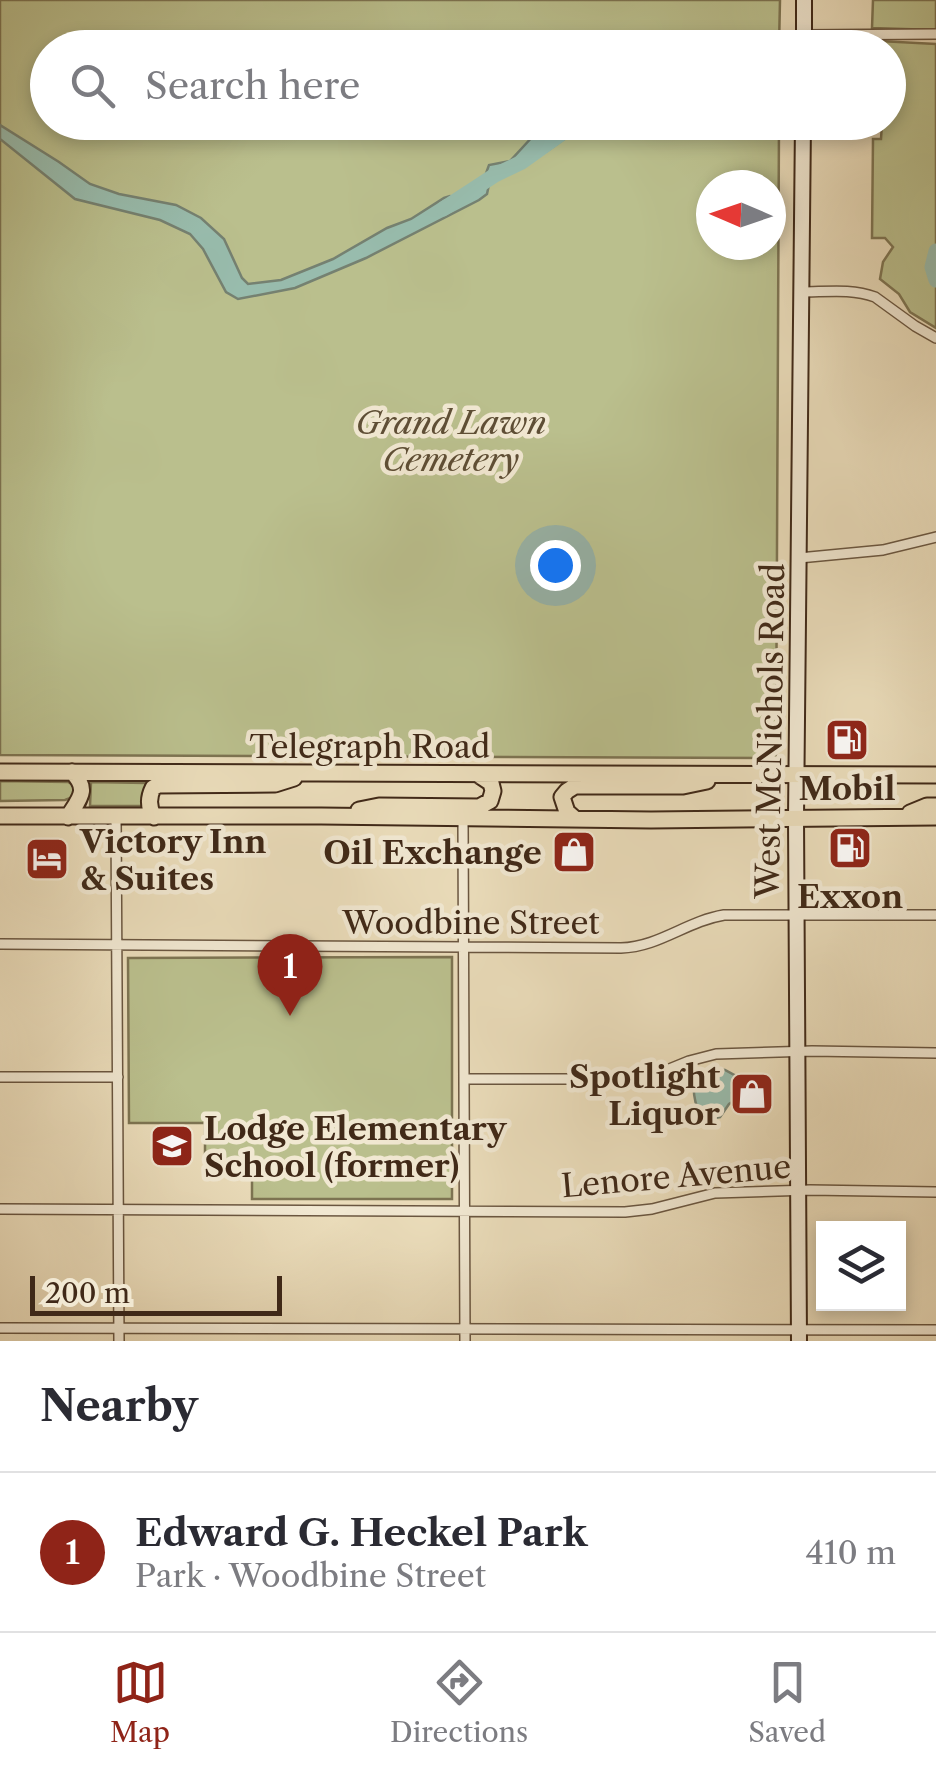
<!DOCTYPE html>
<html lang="en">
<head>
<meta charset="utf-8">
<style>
  body { margin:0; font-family:"Libre Caslon Text",serif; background:#f7f7f7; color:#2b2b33 }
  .controls { position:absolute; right:30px; bottom:30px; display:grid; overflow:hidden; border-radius:0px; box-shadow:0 5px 15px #0003 }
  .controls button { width:90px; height:90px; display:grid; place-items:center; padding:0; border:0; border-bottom:2px solid #e1e1e2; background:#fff; color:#2b2b33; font:50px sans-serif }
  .compass { position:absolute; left:696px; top:170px; width:90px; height:90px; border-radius:50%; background:#fff; box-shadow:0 5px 15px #0003; rotate:272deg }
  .scale { position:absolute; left:30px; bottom:25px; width:252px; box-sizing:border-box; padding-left:10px; border:5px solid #402918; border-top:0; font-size:28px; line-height:35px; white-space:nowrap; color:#402918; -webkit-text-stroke:8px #f1e8d2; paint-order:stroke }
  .you { position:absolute; left:555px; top:565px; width:35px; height:35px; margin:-25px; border:8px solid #fff; border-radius:50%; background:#1a73e8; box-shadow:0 0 0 15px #1a73e833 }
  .badge { display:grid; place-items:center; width:65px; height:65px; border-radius:50%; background:#8f2418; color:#fff; font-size:32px; font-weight:700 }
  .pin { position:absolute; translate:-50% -82px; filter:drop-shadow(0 2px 5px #0008) }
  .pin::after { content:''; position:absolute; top:52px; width:35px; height:30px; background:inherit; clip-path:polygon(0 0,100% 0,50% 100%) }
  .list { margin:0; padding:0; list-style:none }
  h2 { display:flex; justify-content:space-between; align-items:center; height:130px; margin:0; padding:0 40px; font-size:42px }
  h2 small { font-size:32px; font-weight:400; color:#7c7c81 }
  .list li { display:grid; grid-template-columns:65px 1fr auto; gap:30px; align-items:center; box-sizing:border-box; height:160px; padding:0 40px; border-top:2px solid #e1e1e2 }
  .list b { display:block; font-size:38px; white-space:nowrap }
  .list p { margin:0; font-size:32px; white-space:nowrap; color:#7c7c81 }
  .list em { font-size:32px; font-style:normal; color:#7c7c81 }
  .icon { flex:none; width:55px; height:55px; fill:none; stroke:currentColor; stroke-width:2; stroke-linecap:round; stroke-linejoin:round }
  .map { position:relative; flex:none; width:936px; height:1341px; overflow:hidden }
  .search { position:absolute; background:#fff; box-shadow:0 5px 15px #0003; left:30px; right:30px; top:30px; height:110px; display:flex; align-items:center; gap:25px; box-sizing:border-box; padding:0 35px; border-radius:55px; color:#7c7c81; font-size:38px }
  .sheet { height:290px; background:#fff }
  nav { display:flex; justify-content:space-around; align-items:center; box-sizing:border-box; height:140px; border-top:2px solid #e1e1e2; background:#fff; font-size:28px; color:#7c7c81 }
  nav a { display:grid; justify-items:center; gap:5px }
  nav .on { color:#8f2418 }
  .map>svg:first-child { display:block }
  .green { fill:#babf8d; stroke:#7d7452; stroke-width:2.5; fill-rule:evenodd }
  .water { fill:#98bcad; stroke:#758171; stroke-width:2.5 }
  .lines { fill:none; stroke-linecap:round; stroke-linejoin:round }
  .river { stroke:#98bcad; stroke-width:15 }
  .minor-casing { stroke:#6a5640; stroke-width:12 }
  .secondary-casing { stroke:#402918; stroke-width:18 }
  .primary-casing { stroke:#402918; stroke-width:19 }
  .minor { stroke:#f1e8d2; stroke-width:9 }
  .secondary { stroke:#f1e8d2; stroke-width:14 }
  .primary { stroke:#eadcba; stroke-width:15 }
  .labels { text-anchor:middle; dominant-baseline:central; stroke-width:9; stroke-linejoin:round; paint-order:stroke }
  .park-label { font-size:32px; font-style:italic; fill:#5e4e35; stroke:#f1e8d2 }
  .street-label { font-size:32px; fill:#402918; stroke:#f1e8d2 }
  .poi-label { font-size:32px; font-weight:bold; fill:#402918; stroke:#f1e8d2 }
</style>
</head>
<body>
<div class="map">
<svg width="936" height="1341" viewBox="0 0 936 1341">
  <rect width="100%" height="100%" fill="#eadcba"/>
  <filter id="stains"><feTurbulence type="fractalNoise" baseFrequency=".002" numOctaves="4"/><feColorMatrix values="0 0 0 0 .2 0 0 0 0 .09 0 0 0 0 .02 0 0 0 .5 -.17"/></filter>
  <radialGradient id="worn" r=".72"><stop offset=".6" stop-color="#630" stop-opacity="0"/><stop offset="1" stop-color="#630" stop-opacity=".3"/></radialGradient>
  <path class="green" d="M0 0H780L779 47 48 48V122L779 123 776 758 0 755ZM711 185H771V245H711Z
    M873 0H936V30L872 28Z
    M879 41 936 44V328L910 312 899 294 880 279 883 262 893 247 885 238H872L873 139H881L882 123 888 122V48L880 47Z
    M0 781 68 782 75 786 73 797 65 800 0 801Z
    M91 782 146 783 142 806H90Z
    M452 957V1199H252V1171H205V1123H129L128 958Z"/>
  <path class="water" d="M560 123H587L547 151 525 158C517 172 505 169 491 175L487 194 479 200 366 258 295 288 238 299 226 292 203 249 190 234 160 220 75 199 0 139V125L59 162 90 184 119 194 176 205 201 218 224 239 242 278 248 284 281 280 333 259 387 228 411 219 444 198 450 196 464 200 480 190 489 165 510 161 534 135 550 130Z
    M717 1069 725 1070 736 1076 732 1093 734 1101 729 1104 720 1117 709 1119 700 1116C691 1092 688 1075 717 1069Z"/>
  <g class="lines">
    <path class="river" d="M443 209 495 175 522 162 578 122
      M936 251 932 267 936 280"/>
    <defs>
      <path id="minor" d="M804 35 936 34
        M801 292C826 292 851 288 875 297L915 326 936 338
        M799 558 883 550 936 537
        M116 816 119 1341
        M463 818 465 1341
        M0 944 621 948C659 947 687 921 724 915H936
        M0 1077H118
        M464 1079H635L662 1072 689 1061 716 1054 812 1051 936 1053
        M0 1209 625 1212 652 1209 715 1193 810 1190 936 1192
        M0 1328 936 1330"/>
      <path id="secondary" d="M804 48V0
        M799 1341 796 818 803 122"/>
      <path id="primary" d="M0 772 936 775
        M359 810 379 806 479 807 490 801 493 791 491 783 479 775
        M910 813 927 806H936
        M0 816H321L651 820 936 817
        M68 817C79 799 90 790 72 772
        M154 817C148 807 148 798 153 788L158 785 275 784 294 778
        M575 819 567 812 562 797 567 791 575 786H683L707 781"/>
    </defs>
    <use href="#minor" class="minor-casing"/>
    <use href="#secondary" class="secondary-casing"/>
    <use href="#primary" class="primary-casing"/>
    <use href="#minor" class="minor"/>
    <use href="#secondary" class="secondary"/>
    <use href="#primary" class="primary"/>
  </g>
  <defs>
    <symbol id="fuel-square" viewBox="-11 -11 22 22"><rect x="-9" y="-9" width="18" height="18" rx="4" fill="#8f2418" stroke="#f1e8d2"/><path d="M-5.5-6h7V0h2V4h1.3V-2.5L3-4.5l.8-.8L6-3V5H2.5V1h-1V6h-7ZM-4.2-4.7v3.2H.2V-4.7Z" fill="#fff"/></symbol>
    <symbol id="shop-square" viewBox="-11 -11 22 22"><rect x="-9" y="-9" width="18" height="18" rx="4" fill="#8f2418" stroke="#f1e8d2"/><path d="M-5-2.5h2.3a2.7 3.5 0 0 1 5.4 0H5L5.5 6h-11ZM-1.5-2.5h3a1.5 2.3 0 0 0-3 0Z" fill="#fff"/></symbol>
    <symbol id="hotel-square" viewBox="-11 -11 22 22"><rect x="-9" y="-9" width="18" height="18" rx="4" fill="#8f2418" stroke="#f1e8d2"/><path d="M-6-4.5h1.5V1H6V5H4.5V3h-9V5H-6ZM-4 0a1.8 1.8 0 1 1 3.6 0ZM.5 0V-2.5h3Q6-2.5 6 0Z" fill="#fff"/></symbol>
    <symbol id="school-square" viewBox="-11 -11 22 22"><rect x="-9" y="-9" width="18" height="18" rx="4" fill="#8f2418" stroke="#f1e8d2"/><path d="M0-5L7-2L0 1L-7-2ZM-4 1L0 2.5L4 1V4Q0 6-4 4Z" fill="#fff"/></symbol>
  </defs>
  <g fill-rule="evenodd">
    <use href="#fuel-square" x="822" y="715" width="50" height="50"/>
    <use href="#fuel-square" x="825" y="823" width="50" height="50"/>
    <use href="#shop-square" x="549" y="827" width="50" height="50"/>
    <use href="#hotel-square" x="22" y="834" width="50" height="50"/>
    <use href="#shop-square" x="727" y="1069" width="50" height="50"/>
    <use href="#school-square" x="147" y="1121" width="50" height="50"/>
  </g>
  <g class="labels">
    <g class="park-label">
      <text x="451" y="422">Grand Lawn<tspan x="451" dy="37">Cemetery</tspan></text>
    </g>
    <g class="street-label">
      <text transform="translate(770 731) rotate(-89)">West McNichols Road</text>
      <text x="370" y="746">Telegraph Road</text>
      <text x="471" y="922">Woodbine Street</text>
      <text transform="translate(676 1176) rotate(-5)">Lenore Avenue</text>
    </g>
    <g class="poi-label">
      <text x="847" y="788">Mobil</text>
      <text x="80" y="841" text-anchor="start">Victory Inn<tspan x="80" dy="37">&amp; Suites</tspan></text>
      <text x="542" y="852" text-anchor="end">Oil Exchange</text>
      <text x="850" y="896">Exxon</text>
      <text x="720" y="1076" text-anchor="end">Spotlight<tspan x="720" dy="37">Liquor</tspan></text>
      <text x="204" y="1128" text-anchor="start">Lodge Elementary<tspan x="204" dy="37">School (former)</tspan></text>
    </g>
  </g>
  <rect width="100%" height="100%" filter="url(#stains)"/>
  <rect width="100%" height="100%" fill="url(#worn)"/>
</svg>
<div class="controls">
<button><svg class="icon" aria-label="layers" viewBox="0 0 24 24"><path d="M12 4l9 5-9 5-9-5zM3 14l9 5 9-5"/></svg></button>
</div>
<svg class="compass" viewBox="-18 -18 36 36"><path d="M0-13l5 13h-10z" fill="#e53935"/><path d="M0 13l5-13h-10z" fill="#7c7c81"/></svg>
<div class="scale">200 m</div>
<div class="you"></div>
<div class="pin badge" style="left:290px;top:1016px">1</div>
<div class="search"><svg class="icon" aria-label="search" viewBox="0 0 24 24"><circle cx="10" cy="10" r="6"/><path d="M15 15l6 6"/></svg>Search here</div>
</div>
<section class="sheet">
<h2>Nearby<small></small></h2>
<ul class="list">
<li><span class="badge">1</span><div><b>Edward G. Heckel Park</b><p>Park · Woodbine Street</p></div><em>410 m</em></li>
</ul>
</section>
<nav>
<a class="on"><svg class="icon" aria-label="map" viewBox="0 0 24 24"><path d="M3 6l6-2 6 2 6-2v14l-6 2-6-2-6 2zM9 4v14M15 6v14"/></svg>Map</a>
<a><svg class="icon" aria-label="directions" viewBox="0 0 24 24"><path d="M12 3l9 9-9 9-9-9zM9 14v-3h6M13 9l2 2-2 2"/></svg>Directions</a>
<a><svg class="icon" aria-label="saved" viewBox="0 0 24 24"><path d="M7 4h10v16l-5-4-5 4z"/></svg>Saved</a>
</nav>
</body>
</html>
